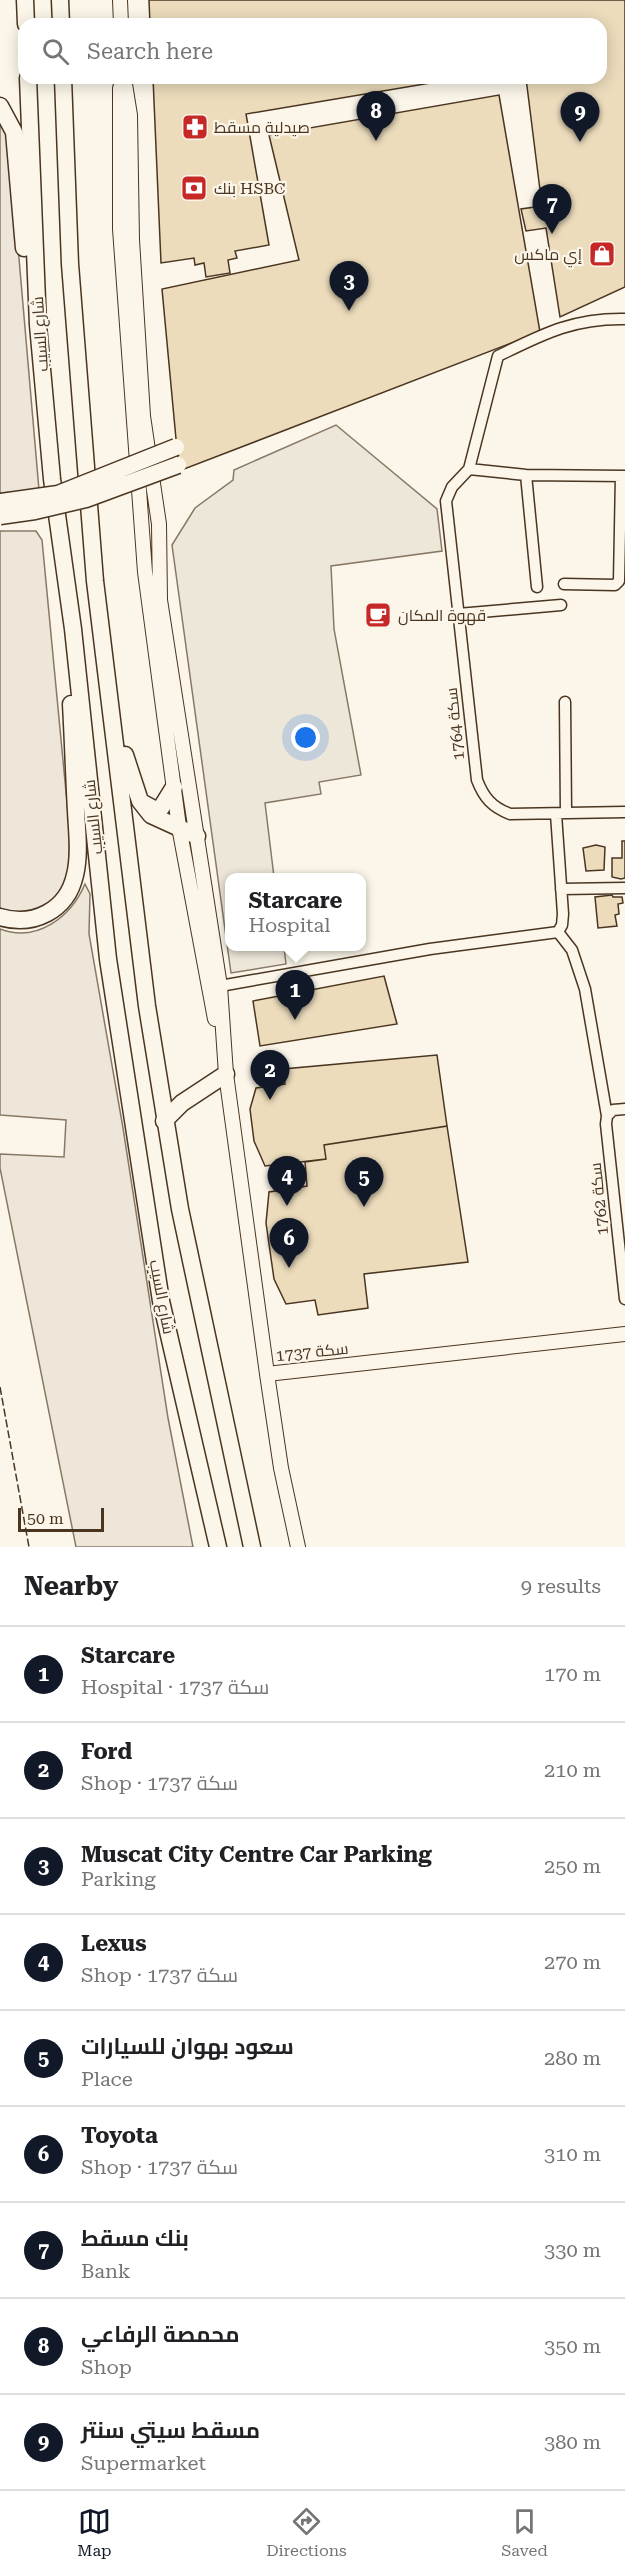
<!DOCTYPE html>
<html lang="en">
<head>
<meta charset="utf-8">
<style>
  body { margin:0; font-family:"Roboto Serif",Cairo,serif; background:#f6f6f6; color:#202124 }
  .scale { position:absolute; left:18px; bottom:15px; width:86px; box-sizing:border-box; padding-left:6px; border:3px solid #4a3520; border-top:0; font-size:16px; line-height:21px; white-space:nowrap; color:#4a3520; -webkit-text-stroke:4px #fbf6e9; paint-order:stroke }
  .you { position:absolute; left:306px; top:738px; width:21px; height:21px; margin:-15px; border:4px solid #fff; border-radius:50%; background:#1a73e8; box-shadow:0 0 0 9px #1a73e833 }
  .badge { display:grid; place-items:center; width:39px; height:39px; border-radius:50%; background:#111827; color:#fff; font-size:20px; font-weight:700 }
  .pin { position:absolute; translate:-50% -50px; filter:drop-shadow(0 2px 3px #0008) }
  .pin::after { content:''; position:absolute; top:32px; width:21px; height:18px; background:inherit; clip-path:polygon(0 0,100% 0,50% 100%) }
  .popup { position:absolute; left:225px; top:873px; width:141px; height:78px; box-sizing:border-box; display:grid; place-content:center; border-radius:12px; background:#fff; filter:drop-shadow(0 2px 4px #0005); font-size:20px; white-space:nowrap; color:#757577 }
  .popup b { font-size:22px; color:#202124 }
  .popup::after { content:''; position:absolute; left:50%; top:100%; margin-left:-12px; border:12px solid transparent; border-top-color:#fff }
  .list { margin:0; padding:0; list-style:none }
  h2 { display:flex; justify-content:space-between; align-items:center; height:78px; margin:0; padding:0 24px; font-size:26px }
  h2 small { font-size:20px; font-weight:400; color:#757577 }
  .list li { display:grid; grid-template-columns:39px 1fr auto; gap:18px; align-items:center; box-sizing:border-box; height:96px; padding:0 24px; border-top:2px solid #e0e0e0 }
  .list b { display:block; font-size:22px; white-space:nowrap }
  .list p { margin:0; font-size:20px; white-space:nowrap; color:#757577 }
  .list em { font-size:20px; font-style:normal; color:#757577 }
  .icon { flex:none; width:33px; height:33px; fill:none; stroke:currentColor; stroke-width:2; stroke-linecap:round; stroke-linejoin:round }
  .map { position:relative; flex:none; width:625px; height:1547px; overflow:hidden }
  .search { position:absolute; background:#fff; box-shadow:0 3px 15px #0003; left:18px; right:18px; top:18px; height:66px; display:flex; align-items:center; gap:15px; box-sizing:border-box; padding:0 21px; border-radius:18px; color:#757577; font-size:22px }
  .sheet { height:942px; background:#fff }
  nav { display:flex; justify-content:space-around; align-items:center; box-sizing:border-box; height:84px; border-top:2px solid #e0e0e0; background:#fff; font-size:16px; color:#757577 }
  nav a { display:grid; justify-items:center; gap:3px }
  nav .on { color:#111827 }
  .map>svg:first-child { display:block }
  .green { fill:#ede6d9; stroke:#887966; stroke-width:1.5 }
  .parking { fill:#ede7d9; stroke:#887966; stroke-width:1.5 }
  .building { fill:#ecdcbc; stroke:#4a3520; stroke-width:1.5 }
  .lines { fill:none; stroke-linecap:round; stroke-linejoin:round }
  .minor-casing { stroke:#4a3520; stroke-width:13 }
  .tertiary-casing { stroke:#4a3520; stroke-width:16 }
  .trunk-casing { stroke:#4a3520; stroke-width:19 }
  .minor { stroke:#fbf6e9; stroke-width:10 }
  .tertiary { stroke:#fbf6e9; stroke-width:14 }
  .trunk { stroke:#fbf6e9; stroke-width:16 }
  .trunk-bridge-casing { stroke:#4a3520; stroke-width:19; stroke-linecap:butt }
  .trunk-bridge { stroke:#fbf6e9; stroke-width:16 }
  .fence { stroke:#4a3520; stroke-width:1.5; stroke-dasharray:8 3; stroke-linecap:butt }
  .labels { text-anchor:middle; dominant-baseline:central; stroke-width:4.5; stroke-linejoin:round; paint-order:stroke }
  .poi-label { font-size:16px; fill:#4a3520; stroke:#fbf6e9; text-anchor:start }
  .street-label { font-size:16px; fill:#4a3520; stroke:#fbf6e9 }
</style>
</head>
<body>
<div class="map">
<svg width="625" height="1547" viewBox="0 0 625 1547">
  <rect width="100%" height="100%" fill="#fbf6e9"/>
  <path class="green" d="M0 117 8 131 39 490 0 493Z
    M0 531H36L42 540 70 834C69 848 70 863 67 877 59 907 27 921 0 908Z
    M85 884 90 894 89 934 123 1128 168 1418 193 1547H76L0 1168V1154L64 1157 66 1120 0 1115V929C37 943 71 917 85 884Z"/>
  <path class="parking" d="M336 425 437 509 442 551 331 566 334 629 361 775 319 782 321 794 265 803 274 877 229 878V946L284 947 286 964 231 973 172 545 195 508 233 480 234 470Z"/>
  <path class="building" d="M149 0H625V287L560 317 546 228 526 231 521 209 542 206 526 78H601V24H150Z
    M153 78H460L246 114 269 245 235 251 237 258 228 260 230 273 206 277 204 263 195 265 194 258 161 263Z
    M499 95 540 332 179 471 162 289 299 260 269 135Z
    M622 841H625V878L621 879 612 877V858H622Z
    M596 845 605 847 604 870 586 871 583 848Z
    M612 895 613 897H622L623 903 618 904 619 914 615 915 617 926 598 928 595 897Z
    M384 976 397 1024 260 1046 253 1001Z
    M437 1055 447 1126 324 1145 326 1159 265 1166 254 1141 250 1109 256 1088 285 1084 283 1069Z
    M447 1126 468 1262 364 1274 368 1308 318 1315 315 1300 286 1304 274 1279 266 1223 269 1192 307 1186 305 1162 326 1159 324 1145Z"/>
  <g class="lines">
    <defs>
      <path id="minor" d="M469 469 498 356C543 334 573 318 625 319
        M526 475 537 587
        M625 476 526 475 469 469 452 487 446 501 477 780C484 798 492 807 510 814L625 812
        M564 584 615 585 619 581 621 476
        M458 614 561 605
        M565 702 566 813
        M561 889 625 888
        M558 932 572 950 585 989 607 1116
        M220 986 430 949 558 932 562 925 563 914 556 814
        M625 1109 613 1110 607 1116 606 1124 625 1299"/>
      <path id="tertiary" d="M120 0 121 24
        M124 78 130 115 132 240 143 416 159 524 160 600 220 986 226 1074 267 1374 625 1334
        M120 88V229L145 572 179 827 215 1019
        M267 1374 281 1468 298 1547"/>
      <path id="trunk" d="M25 0 26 24
        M60 0 61 24
        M28 78 38 325 52 479 73 629 108 959 161 1301 218 1547
        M63 78 70 264 95 581 147 1006 180 1209 252 1547
        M0 106 14 132 24 248
        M125 755 140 801 151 815 197 836
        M143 803 154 809 161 808 174 787
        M0 917C33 927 67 911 75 875 80 855 77 831 76 811 74 775 73 739 71 704
        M164 1121 182 1103 226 1074"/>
    </defs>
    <use href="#minor" class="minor-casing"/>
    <use href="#tertiary" class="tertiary-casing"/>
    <use href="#trunk" class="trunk-casing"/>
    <use href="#minor" class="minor"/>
    <use href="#tertiary" class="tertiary"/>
    <use href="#trunk" class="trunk"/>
    <defs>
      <path id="trunk-bridge" d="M0 502 58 494 176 447
        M0 516 35 511 86 499 178 465"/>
    </defs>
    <use href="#trunk-bridge" class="trunk-bridge-casing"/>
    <use href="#trunk-bridge" class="trunk-bridge"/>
    <path class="fence" d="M0 1387 29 1547"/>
  </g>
  <defs>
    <symbol id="pharmacy-square" viewBox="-11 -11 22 22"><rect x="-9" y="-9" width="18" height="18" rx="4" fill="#c62828" stroke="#fbf6e9"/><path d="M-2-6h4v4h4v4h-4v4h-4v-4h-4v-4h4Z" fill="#fff"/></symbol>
    <symbol id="bank-square" viewBox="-11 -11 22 22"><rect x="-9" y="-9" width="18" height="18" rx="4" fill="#c62828" stroke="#fbf6e9"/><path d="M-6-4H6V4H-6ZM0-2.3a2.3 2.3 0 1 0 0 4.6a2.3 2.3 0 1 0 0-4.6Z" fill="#fff"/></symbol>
    <symbol id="shop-square" viewBox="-11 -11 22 22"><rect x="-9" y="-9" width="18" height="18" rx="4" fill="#c62828" stroke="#fbf6e9"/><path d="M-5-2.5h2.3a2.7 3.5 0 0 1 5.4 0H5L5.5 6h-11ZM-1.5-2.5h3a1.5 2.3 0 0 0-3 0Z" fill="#fff"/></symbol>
    <symbol id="cafe-square" viewBox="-11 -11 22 22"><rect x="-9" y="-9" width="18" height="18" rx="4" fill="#c62828" stroke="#fbf6e9"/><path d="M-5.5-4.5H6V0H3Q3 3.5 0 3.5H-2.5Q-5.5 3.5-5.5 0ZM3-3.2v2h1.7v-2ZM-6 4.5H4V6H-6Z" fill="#fff"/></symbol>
  </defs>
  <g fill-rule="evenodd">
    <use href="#pharmacy-square" x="180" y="112" width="30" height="30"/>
    <use href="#bank-square" x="179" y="173" width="30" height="30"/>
    <use href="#shop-square" x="587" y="239" width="30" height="30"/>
    <use href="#cafe-square" x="363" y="600" width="30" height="30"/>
  </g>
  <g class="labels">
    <g class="poi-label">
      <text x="214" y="127">صيدلية مسقط</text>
      <text x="214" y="188">بنك HSBC</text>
      <text x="582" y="254" text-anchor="end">إي ماكس</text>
      <text x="398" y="615">قهوة المكان</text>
    </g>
    <g class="street-label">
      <text transform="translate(40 334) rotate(-94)">شارع السيب</text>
      <text transform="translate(455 724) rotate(-96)">سكة 1764</text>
      <text transform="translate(93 817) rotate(-96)">شارع السيب</text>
      <text transform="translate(599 1199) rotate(-96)">سكة 1762</text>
      <text transform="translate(162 1297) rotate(79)">شارع السيب</text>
      <text transform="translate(312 1352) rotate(-6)">سكة 1737</text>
    </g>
  </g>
</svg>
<div class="scale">50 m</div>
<div class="you"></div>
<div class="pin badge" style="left:295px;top:1020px">1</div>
<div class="popup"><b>Starcare</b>Hospital</div>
<div class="pin badge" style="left:270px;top:1100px">2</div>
<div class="pin badge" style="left:349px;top:311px">3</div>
<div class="pin badge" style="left:287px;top:1206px">4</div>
<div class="pin badge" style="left:364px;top:1207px">5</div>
<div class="pin badge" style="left:289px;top:1268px">6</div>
<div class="pin badge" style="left:552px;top:234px">7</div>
<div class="pin badge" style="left:376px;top:141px">8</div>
<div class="pin badge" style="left:580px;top:142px">9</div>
<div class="search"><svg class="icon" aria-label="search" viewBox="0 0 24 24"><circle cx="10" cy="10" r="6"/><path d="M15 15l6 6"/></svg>Search here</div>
</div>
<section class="sheet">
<h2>Nearby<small>9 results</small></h2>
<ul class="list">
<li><span class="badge">1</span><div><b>Starcare</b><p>Hospital · سكة 1737</p></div><em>170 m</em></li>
<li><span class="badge">2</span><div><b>Ford</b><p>Shop · سكة 1737</p></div><em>210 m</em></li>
<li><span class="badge">3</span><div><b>Muscat City Centre Car Parking</b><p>Parking</p></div><em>250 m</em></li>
<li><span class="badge">4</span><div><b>Lexus</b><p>Shop · سكة 1737</p></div><em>270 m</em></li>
<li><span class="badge">5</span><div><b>سعود بهوان للسيارات</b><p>Place</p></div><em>280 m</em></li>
<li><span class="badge">6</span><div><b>Toyota</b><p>Shop · سكة 1737</p></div><em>310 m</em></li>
<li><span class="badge">7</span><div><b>بنك مسقط</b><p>Bank</p></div><em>330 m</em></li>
<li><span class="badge">8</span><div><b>محمصة الرفاعي</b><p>Shop</p></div><em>350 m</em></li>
<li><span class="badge">9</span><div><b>مسقط سيتي سنتر</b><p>Supermarket</p></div><em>380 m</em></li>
</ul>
</section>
<nav>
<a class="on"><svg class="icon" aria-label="map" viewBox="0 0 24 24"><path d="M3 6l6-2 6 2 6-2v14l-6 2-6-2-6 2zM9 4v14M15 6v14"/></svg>Map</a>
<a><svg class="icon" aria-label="directions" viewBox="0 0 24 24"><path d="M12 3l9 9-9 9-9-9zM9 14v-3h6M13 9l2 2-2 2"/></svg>Directions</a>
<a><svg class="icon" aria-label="saved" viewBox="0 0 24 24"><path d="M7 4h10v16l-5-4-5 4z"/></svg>Saved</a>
</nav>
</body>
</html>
